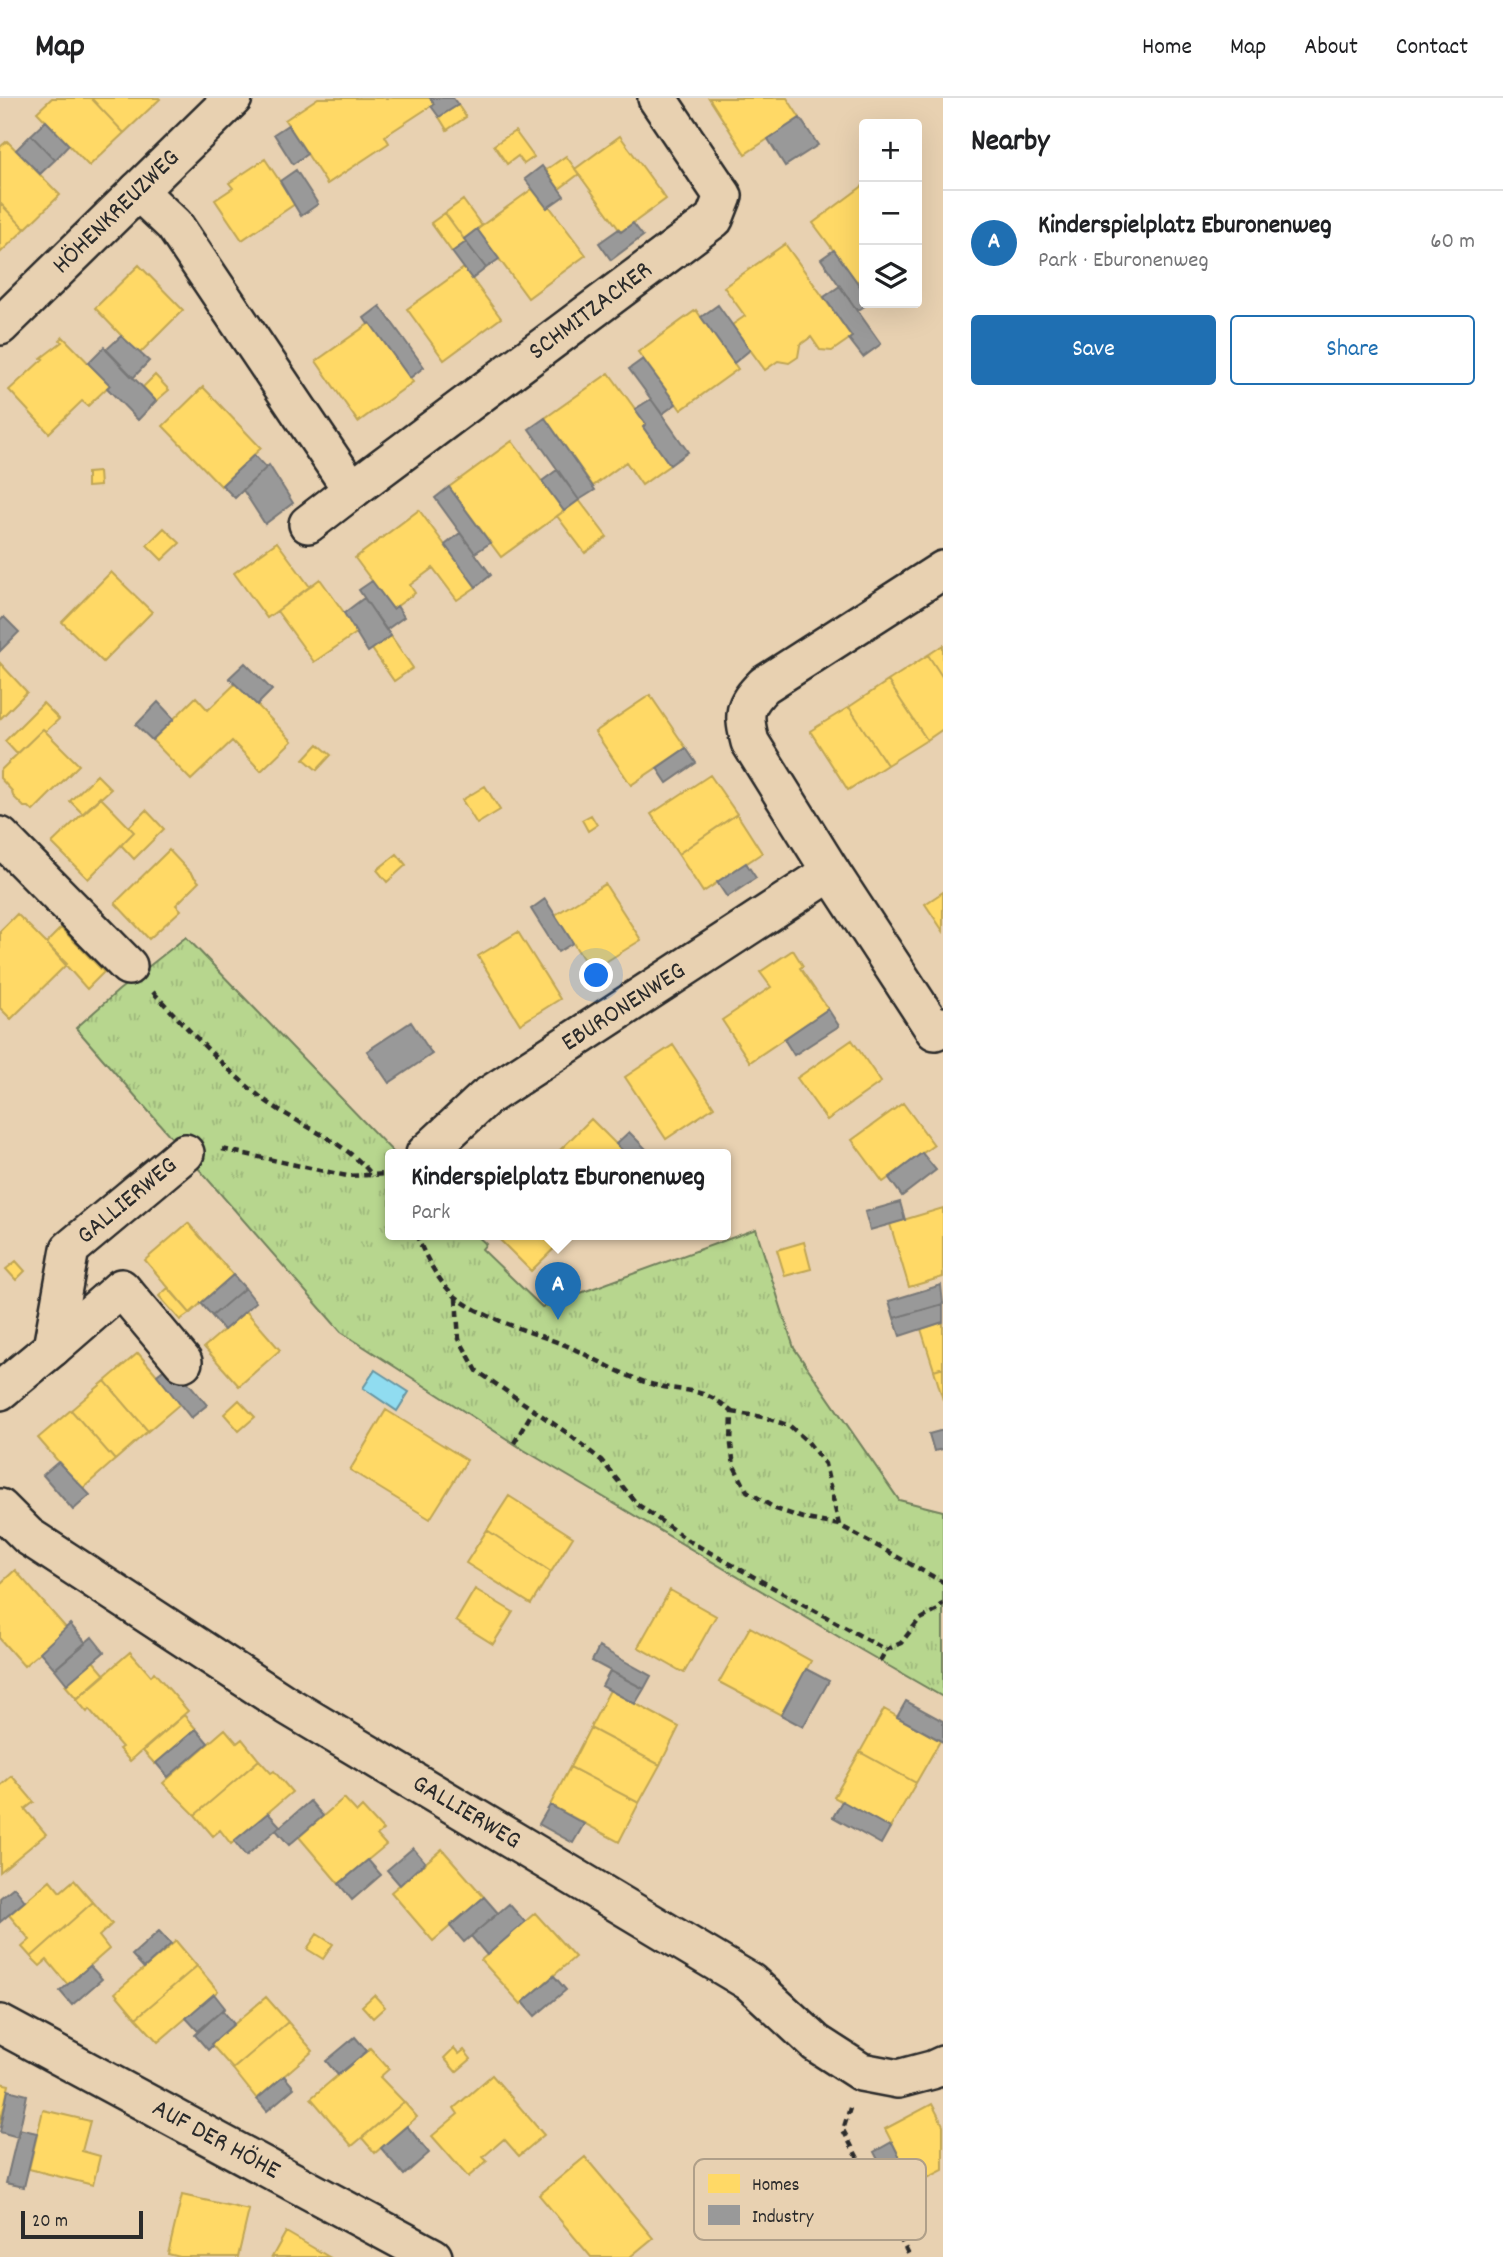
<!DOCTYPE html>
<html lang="en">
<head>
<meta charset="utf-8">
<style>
  body { margin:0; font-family:Dekko,sans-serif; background:#f6f6f6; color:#202124 }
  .controls { position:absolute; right:21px; top:21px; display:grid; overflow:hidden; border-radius:7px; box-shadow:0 7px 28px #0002 }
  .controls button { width:63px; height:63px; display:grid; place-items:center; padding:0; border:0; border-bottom:2px solid #e0e0e0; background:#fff; color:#202124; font:35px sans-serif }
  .scale { position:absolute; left:21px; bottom:18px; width:122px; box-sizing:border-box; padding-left:7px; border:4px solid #2b2b2b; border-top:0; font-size:19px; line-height:24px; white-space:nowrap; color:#2b2b2b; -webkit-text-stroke:5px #e8d1b1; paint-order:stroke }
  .you { position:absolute; left:597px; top:878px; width:24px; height:24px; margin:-18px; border:5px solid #fff; border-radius:50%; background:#1a73e8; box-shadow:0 0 0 10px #1a73e833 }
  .badge { display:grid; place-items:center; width:46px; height:46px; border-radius:50%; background:#1f6fb2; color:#fff; font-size:23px; font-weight:700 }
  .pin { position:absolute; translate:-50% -58px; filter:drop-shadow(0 2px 4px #0008) }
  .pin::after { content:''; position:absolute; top:37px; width:24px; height:21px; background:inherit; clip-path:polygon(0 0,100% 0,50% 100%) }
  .popup { position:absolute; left:385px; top:1051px; width:346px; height:91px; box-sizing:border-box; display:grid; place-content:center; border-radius:7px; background:#fff; filter:drop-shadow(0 2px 5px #0005); font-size:23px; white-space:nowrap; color:#757577 }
  .popup b { font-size:26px; color:#202124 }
  .popup::after { content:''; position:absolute; left:50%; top:100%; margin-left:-14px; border:14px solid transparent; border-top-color:#fff }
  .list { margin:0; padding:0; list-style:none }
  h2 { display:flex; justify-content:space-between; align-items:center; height:91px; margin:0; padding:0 28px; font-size:30px }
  h2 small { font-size:23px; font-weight:400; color:#757577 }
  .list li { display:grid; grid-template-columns:46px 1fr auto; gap:21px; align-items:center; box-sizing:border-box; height:105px; padding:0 28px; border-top:2px solid #e0e0e0 }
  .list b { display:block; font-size:26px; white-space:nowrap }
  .list p { margin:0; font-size:23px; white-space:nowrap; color:#757577 }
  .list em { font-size:23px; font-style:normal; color:#757577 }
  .actions { display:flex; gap:14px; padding:21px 28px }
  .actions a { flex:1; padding:16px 0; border:2px solid #1f6fb2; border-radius:7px; text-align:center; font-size:24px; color:#1f6fb2 }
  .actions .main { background:#1f6fb2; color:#fff }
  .icon { flex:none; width:38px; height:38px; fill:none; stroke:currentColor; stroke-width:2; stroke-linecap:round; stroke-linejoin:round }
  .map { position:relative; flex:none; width:943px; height:2159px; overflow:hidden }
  header { display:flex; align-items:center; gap:42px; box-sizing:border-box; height:98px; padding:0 35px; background:#fff; border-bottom:2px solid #e0e0e0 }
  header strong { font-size:33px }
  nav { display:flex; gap:38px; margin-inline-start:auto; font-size:24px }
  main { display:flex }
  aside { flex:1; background:#fff }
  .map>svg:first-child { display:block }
  .park { fill:url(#park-tufts); stroke:#71805c; stroke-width:2 }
  .water { fill:#90dcf0; stroke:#6895a1; stroke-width:2 }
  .homes { fill:#ffd966; stroke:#bfa554; stroke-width:2 }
  .industry { fill:#999; stroke:#787878; stroke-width:2 }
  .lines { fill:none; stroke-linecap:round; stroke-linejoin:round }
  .minor-casing { stroke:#2b2b2b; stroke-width:42 }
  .path { stroke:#2b2b2b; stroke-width:4.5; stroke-dasharray:7 5; stroke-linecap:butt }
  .minor { stroke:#e8d1b1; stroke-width:37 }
  .labels { text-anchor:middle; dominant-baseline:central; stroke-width:7; stroke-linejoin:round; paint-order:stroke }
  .street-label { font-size:26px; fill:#2b2b2b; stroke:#e8d1b1 }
  .key { fill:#e8d1b1; stroke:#af9f89; stroke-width:2 }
  .key-label { font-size:19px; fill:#2b2b2b }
</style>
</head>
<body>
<header>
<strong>Map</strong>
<nav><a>Home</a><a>Map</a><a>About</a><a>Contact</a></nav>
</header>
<main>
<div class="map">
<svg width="943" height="2159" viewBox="0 0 943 2159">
  <defs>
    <pattern id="park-tufts" width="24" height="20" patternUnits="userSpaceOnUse" patternTransform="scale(1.75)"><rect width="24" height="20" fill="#b7d68e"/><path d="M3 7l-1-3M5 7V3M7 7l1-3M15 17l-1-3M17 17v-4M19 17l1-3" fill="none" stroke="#9eb87b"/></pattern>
  </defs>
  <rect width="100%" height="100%" fill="#e8d1b1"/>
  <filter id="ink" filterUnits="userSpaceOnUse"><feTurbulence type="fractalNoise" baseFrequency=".0143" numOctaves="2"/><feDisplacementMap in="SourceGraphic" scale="14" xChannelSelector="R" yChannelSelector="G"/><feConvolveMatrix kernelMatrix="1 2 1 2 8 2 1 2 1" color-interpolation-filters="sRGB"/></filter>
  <g filter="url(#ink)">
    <path class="park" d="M186 839 395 1056H390V1136H475L486 1146 482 1151 542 1209 756 1131 794 1250 899 1402 943 1413V1599L861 1552 524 1352 341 1234 76 930 119 892Z"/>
    <path class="water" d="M375 1272 409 1294 397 1313 363 1290Z"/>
    <path class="homes" d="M52 0H91L124 35 89 68 37 14Z
      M91 0H159L160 1 124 35Z
      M318 0H430L434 6 385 38 389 45 327 86 285 22Z
      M709 0H787L800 20 745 56Z
      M458 7 466 19 447 32 439 19Z
      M515 33 534 59 524 66 518 58 507 66 494 47Z
      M620 38 666 101 621 134 575 71Z
      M7 43 60 97 25 131 0 105V49Z
      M566 58 579 76 559 91 546 72Z
      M265 61 295 106 242 142 215 102 233 90 229 85Z
      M864 87V178L857 184 813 125Z
      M532 91 547 110 549 108 586 157 528 200 477 131Z
      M463 102 482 128 464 141 445 115Z
      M0 105 25 131 0 155Z
      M445 115 466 144 452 154 431 125Z
      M785 146 852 239 832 253 820 252 811 239 800 247 798 259 789 265 778 263 765 272 732 227 745 218 724 189Z
      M139 167 183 212 139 256 95 210Z
      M464 170 501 220 444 262 407 211Z
      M696 212 738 271 681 312 638 254Z
      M370 225 413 284 358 324 316 263Z
      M63 239 110 287 88 308 82 303 49 335 9 292 43 261 41 260 62 244 60 242Z
      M609 275 646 326 643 329 670 367 642 387 626 364 593 388 545 320Z
      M155 277 169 292 156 303 143 289Z
      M203 289 261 350 221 388 163 328Z
      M512 343 564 413 501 459 449 389Z
      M99 374 100 388 87 389V375Z
      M579 402 607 439 585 455 557 418Z
      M419 412 476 489 457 502 433 470 410 487 415 495 393 511 355 460Z
      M164 430 180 445 162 462 147 447Z
      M277 444 310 489 267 520 234 475Z
      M111 474 152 514 103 564 62 524Z
      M320 481 358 534 314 564 277 513Z
      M391 538 413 570 394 583 372 551Z
      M943 547V580L928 557Z
      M928 557 943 580V631L927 642 888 583Z
      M0 565 27 594 0 621Z
      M888 583 927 642 887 667 849 609Z
      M236 585 292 643 261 673 232 643 191 682 152 642 196 599 208 612Z
      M650 597 686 650 631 687 595 634Z
      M43 605 59 621 46 633 43 631 17 656 5 643Z
      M849 609 887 667 848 692 810 633Z
      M43 631 79 667 33 713 29 709H24L13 698 12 693 0 680V673Z
      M318 646 331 657 317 672 304 661Z
      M97 677 111 691 83 716 70 703Z
      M710 677 737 716 678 756 651 716Z
      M485 688 500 712 477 726 462 702Z
      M100 699 134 734 88 781 52 745Z
      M146 712 164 731 134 761 121 747 134 734 129 729Z
      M737 716 762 755 703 794 678 756Z
      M591 717 597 727 588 733 582 722Z
      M169 752 199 784 176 807 181 812 149 841 115 805Z
      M397 756 406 767 387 784 377 772Z
      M605 786 641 842 591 873 555 817Z
      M943 794V833L925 806Z
      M17 816 67 866 11 921 0 910V833Z
      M61 830 104 874 87 891 46 845Z
      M518 834 560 901 520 926 478 858Z
      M793 852 803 868 800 870 828 911 750 964 722 922 771 889 760 874Z
      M852 942 881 984 827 1022 797 980Z
      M673 947 714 1009 666 1041 625 979Z
      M903 1005 934 1047 883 1084 852 1042Z
      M591 1021 626 1056H556Z
      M943 1110V1179L909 1189 890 1126Z
      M188 1125 233 1177 190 1215 145 1162Z
      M494 1136H569L531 1173Z
      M804 1144 811 1171 785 1178 777 1152Z
      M16 1163 25 1173 16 1182 6 1171Z
      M168 1190 190 1215 180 1222 159 1198Z
      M246 1213 280 1252 239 1288 204 1249Z
      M943 1224V1269L934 1272 921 1231Z
      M138 1255 181 1305 148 1333 105 1283Z
      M943 1269V1302L934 1272Z
      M105 1283 148 1333 115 1362 71 1312Z
      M239 1302 255 1319 239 1333 224 1316Z
      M71 1312 115 1362 82 1391 38 1340Z
      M386 1312 467 1362 430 1421 350 1372Z
      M509 1398 573 1439 551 1474 487 1432Z
      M487 1432 551 1474 531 1506 466 1465Z
      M15 1472 67 1531 24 1568 0 1541V1486Z
      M475 1491 513 1514 493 1546 456 1523Z
      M670 1492 716 1518 684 1575 638 1549Z
      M750 1529 811 1563 781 1617 719 1584Z
      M130 1554 151 1578 154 1574 188 1613 130 1663 119 1651 122 1649 89 1611 87 1614 76 1601Z
      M93 1563 105 1577 77 1601 65 1587Z
      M610 1592 679 1629 660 1667 590 1630Z
      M884 1611 940 1643 916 1685 860 1654Z
      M184 1617 196 1631 155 1666 143 1653Z
      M590 1630 660 1667 639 1705 570 1669Z
      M225 1631 237 1645 242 1641 259 1662 195 1717 163 1685Z
      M860 1654 916 1685 890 1730 834 1699Z
      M259 1662 271 1675 274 1673 292 1694 231 1746 220 1732 213 1738 195 1717Z
      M570 1669 639 1705 619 1744 550 1707Z
      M12 1678 34 1704 25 1711 46 1736 0 1774V1688Z
      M344 1700 357 1714 362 1709 383 1732 377 1737 386 1747 339 1786 299 1739Z
      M442 1751 484 1799 433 1843 391 1794Z
      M50 1782 60 1794 74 1782 93 1804 31 1859 22 1849 30 1842 9 1817Z
      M93 1804 112 1826 99 1838 109 1851 68 1887 47 1862 40 1868 31 1859Z
      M535 1815 575 1859 521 1906 481 1862Z
      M317 1836 333 1846 323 1861 307 1851Z
      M176 1843 197 1868 136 1920 115 1895Z
      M197 1868 218 1893 158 1944 136 1920Z
      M374 1897 385 1909 373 1920 362 1908Z
      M266 1899 288 1924 233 1971 211 1946Z
      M288 1924 313 1953 257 2001 233 1971Z
      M370 1950 389 1971 380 1979 404 2004 352 2048 311 2000Z
      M454 1950 459 1956 464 1952 471 1961 456 1974 444 1960Z
      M492 1977 544 2037 519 2058 504 2041 483 2059 487 2063 468 2079 432 2038 458 2016 454 2010Z
      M0 1985 9 1987 0 2026Z
      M404 2004 417 2019 375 2055 362 2040Z
      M932 2006 943 2027V2072L914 2087 885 2031Z
      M43 2012 90 2023 82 2053 100 2058 93 2087 29 2071Z
      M585 2059 653 2140 630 2159H591L539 2097Z
      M182 2097 249 2112 238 2159H180L168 2156Z
      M286 2134 329 2159H272Z"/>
    <path class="industry" d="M430 0H453L458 7 439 19 431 8 434 6Z
      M800 20 818 47 785 68 768 41Z
      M46 23 69 47 55 62 31 37Z
      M288 27 307 56 293 66 274 36Z
      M31 37 55 62 40 76 16 52Z
      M542 68 564 98 547 110 525 81Z
      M296 72 318 106 301 118 280 83Z
      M633 125 643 138 611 162 599 145 619 131 621 134Z
      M477 131 499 161 486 170 464 141Z
      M466 144 486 170 472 181 452 154Z
      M834 152 864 194V205H869L857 213 821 161Z
      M840 188 881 246 863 259 849 241 852 239 824 199Z
      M718 207 750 252 734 265 701 219Z
      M380 208 424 269 410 280 370 225 368 226 364 220Z
      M121 238 149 263 133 280 106 252Z
      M104 249 156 303 138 322 107 290 110 287 88 265Z
      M643 261 676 306 662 316 629 271Z
      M651 301 688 354 670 367 643 329 646 326 635 311Z
      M545 320 595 392 579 402 529 331Z
      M254 357 266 370 235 400 222 387Z
      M269 367 293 405 265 426 243 392Z
      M557 372 579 402 564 413 542 383Z
      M449 389 490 445 475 455 435 400Z
      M460 435 491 477 476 489 445 447Z
      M372 483 393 511 397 508 404 519 386 532 359 492Z
      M364 500 391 538 368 554 344 515Z
      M4 519 19 534 0 553V523Z
      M245 565 272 592 257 607 229 580Z
      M158 604 174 621 152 642 136 627Z
      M686 650 696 665 667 685 657 670Z
      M746 765 756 780 727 799 717 784Z
      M545 801 573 845 558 854 531 811Z
      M828 911 839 928 794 957 784 941Z
      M411 924 432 956 389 985 367 953Z
      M629 1034 651 1056H626L616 1046Z
      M922 1055 936 1072 902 1098 889 1080Z
      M900 1104 905 1122 870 1132 865 1114Z
      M233 1177 245 1190 212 1218 201 1205Z
      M941 1187 943 1206 894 1220 889 1203Z
      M245 1190 256 1204 224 1232 212 1218Z
      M943 1206V1224L900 1238 894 1220Z
      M172 1265 207 1307 191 1320 157 1277Z
      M943 1332V1351L934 1353 929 1336Z
      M58 1364 90 1397 73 1412 43 1377Z
      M70 1526 86 1545 55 1571 40 1554Z
      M92 1539 104 1554 67 1586 55 1571Z
      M599 1549 651 1578 644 1591 592 1563Z
      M806 1571 829 1583 803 1629 781 1617Z
      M610 1573 644 1591 635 1606 602 1588Z
      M906 1603 943 1623V1644L897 1619Z
      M196 1631 208 1645 168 1679 156 1665Z
      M310 1703 323 1718 289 1747 276 1732Z
      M842 1703 890 1730 881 1746 833 1719Z
      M550 1707 584 1726 573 1745 539 1726Z
      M268 1715 280 1728 246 1758 234 1743Z
      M413 1750 425 1764 400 1787 387 1772Z
      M368 1762 381 1777 352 1802 339 1786Z
      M14 1789 25 1803 0 1824V1800Z
      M484 1799 498 1815 464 1844 450 1828Z
      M509 1806 525 1824 487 1857 471 1838Z
      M159 1833 171 1846 144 1870 132 1857Z
      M90 1868 102 1881 72 1907 60 1893Z
      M554 1878 566 1892 535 1918 523 1904Z
      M214 1896 225 1910 198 1933 186 1920Z
      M222 1912 234 1926 211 1946 212 1948 208 1952 195 1937Z
      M355 1939 367 1953 338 1977 326 1963Z
      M284 1978 294 1990 267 2013 257 2001Z
      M8 1992 27 1997 18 2039 0 2034Z
      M407 2028 429 2055 404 2077 381 2050Z
      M19 2031 37 2035 24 2089 6 2085Z
      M892 2044 912 2084 894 2093 874 2054Z"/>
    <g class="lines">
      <defs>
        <g id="minor">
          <path id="s1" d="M138 93 174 127 352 392 714 121 723 98 657 0"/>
          <path id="s2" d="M0 228 233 0"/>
          <path d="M308 426 352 392"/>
          <path d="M943 472 764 587C743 608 743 616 750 644L831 774 935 933 943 928"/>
          <path d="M0 738 128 868"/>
          <path id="s3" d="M425 1056 485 1000 831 774"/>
          <path d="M52 1250 121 1190 183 1264"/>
          <path id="s4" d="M0 1293 52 1250 70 1151 185 1055"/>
          <path id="s5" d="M0 1410 28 1438 288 1608 750 1884 816 1945 861 1974 898 1981 932 1972 943 1967"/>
          <path id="s6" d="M0 1926 433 2159"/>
        </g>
      </defs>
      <use href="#minor" class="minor-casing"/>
      <path class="path" d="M153 894C187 930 220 966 258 997 295 1027 343 1040 373 1078
        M222 1051 347 1078 390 1076
        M416 1136C425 1158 438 1184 456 1199 482 1220 534 1235 565 1247 593 1259 619 1276 648 1285 683 1296 701 1286 732 1314L731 1347 734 1368 747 1393 776 1411 806 1421 839 1427 943 1484
        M456 1200 459 1241 477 1273 567 1335 601 1362 637 1406 689 1443 886 1552 901 1545 919 1522 938 1512 943 1505
        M732 1314 763 1319 790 1328 808 1344 825 1366 839 1427
        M514 1345 533 1313
        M880 1563 886 1552
        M850 2010 843 2032 910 2159"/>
      <use href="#minor" class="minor"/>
    </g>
  </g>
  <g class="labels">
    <g class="street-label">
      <text stroke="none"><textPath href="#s2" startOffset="163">HÖHENKREUZWEG</textPath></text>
      <text stroke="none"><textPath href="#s1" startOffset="667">SCHMITZACKER</textPath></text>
      <text stroke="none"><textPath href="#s3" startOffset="248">EBURONENWEG</textPath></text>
      <text stroke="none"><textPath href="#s4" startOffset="243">GALLIERWEG</textPath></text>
      <text stroke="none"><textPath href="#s5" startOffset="558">GALLIERWEG</textPath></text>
      <text stroke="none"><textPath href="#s6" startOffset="245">AUF DER HÖHE</textPath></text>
    </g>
  </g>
  <rect x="694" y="2061" width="232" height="81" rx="10" class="key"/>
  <rect x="708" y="2076" width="32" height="19" fill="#ffd966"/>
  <rect x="708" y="2107" width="32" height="20" fill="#999"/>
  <g class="key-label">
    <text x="752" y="2092">Homes</text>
    <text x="752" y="2124">Industry</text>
  </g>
</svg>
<div class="controls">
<button>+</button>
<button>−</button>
<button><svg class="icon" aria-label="layers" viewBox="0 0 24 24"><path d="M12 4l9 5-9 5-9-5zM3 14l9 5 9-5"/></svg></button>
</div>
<div class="scale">20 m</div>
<div class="you"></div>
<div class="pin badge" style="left:558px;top:1222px">A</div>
<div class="popup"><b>Kinderspielplatz Eburonenweg</b>Park</div>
</div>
<aside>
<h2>Nearby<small></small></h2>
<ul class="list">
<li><span class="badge">A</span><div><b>Kinderspielplatz Eburonenweg</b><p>Park · Eburonenweg</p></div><em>60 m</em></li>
</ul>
<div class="actions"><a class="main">Save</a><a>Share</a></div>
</aside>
</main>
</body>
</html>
